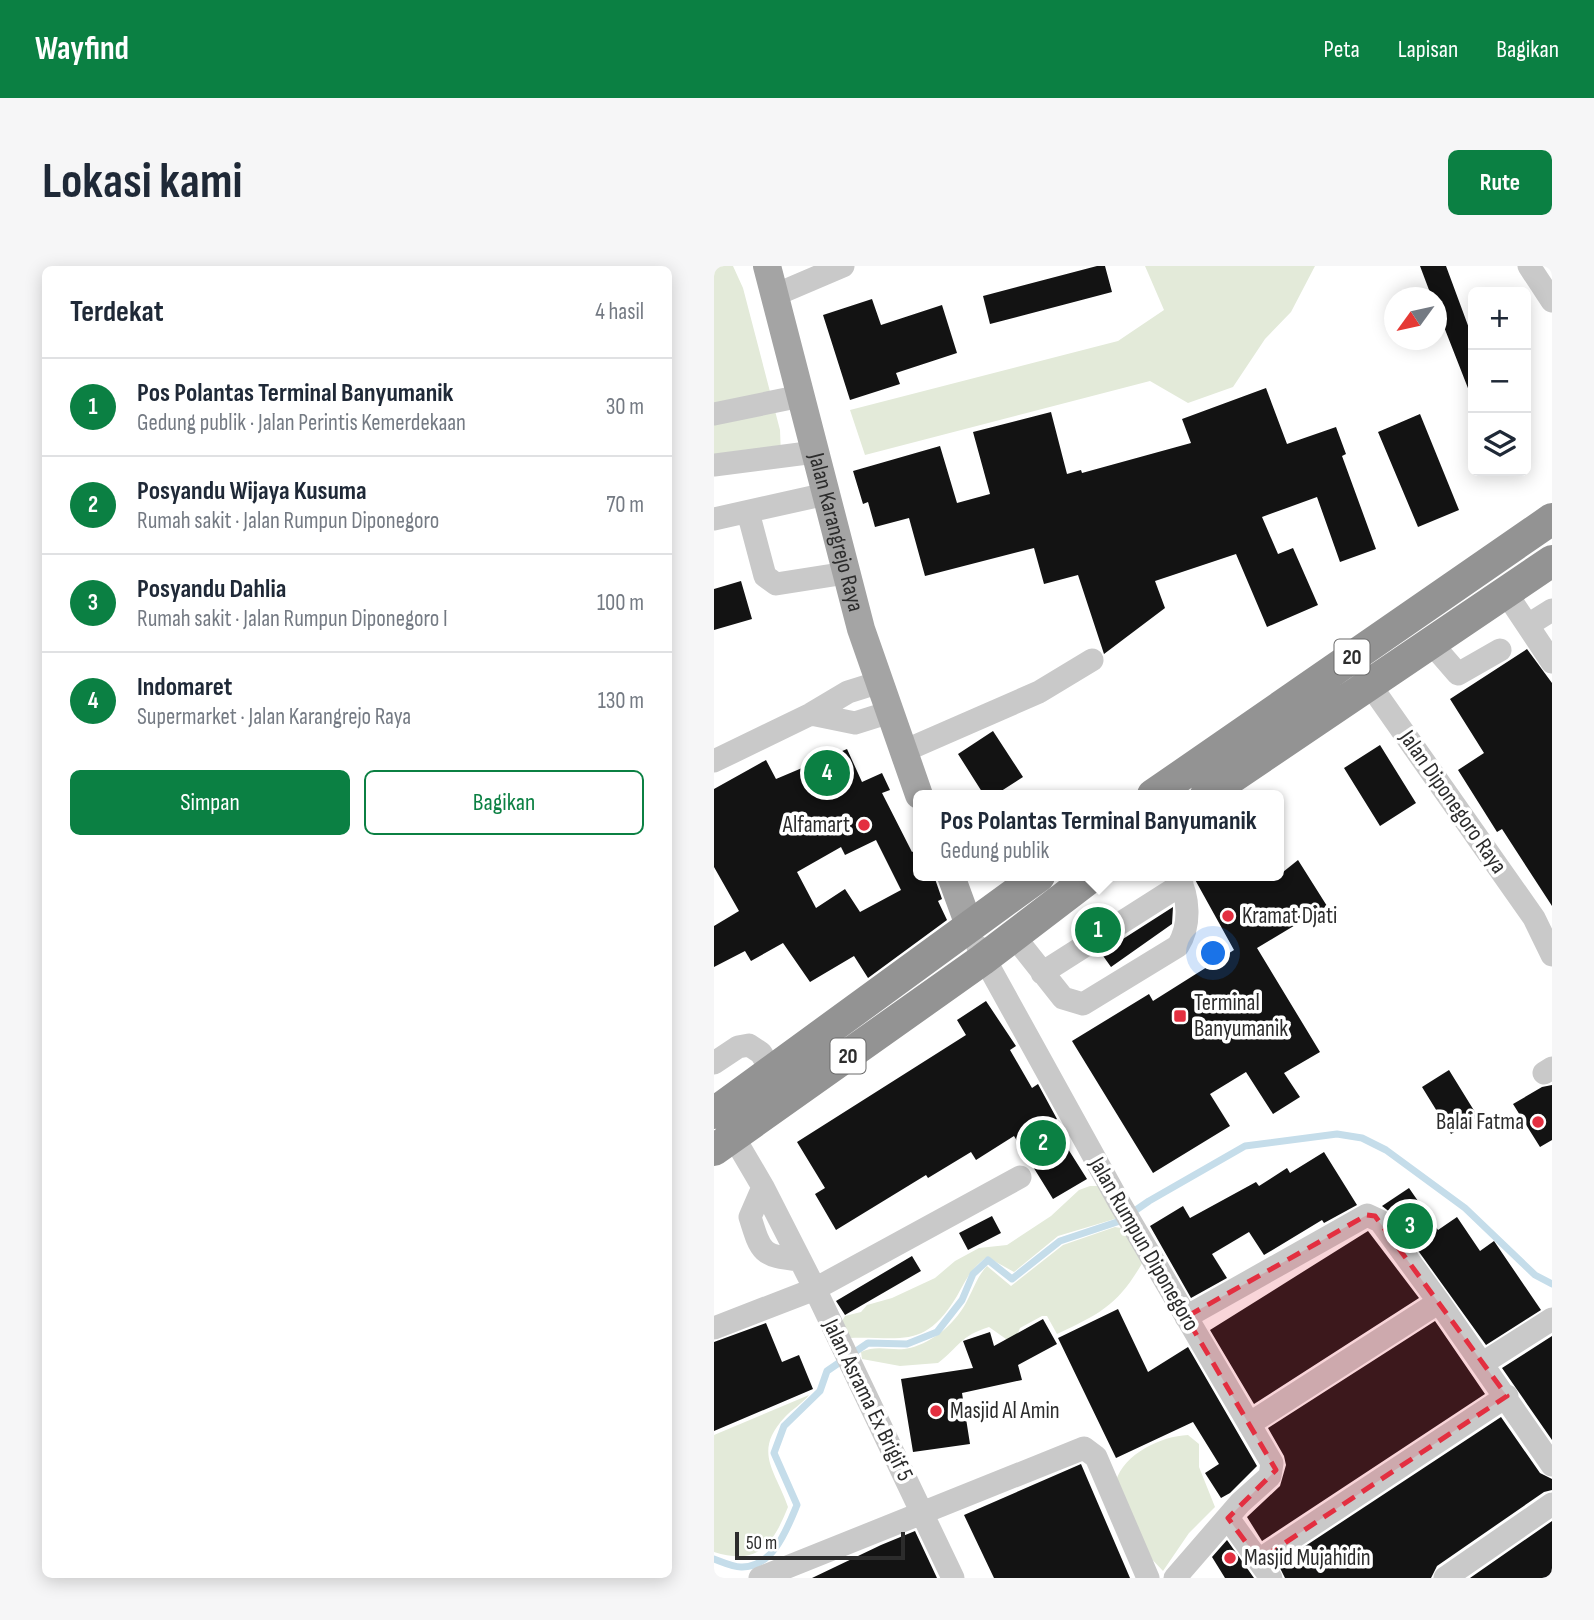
<!DOCTYPE html>
<html lang="id">
<head>
<meta charset="utf-8">
<style>
  body { margin:0; font-family:"Sofia Sans Condensed",sans-serif; background:#f6f6f7; color:#1f2937 }
  .controls { position:absolute; right:21px; top:21px; display:grid; overflow:hidden; border-radius:10px; box-shadow:0 4px 18px #0003 }
  .controls button { width:63px; height:63px; display:grid; place-items:center; padding:0; border:0; border-bottom:2px solid #e0e1e3; background:#fff; color:#1f2937; font:35px sans-serif }
  .compass { position:absolute; left:670px; top:21px; width:63px; height:63px; border-radius:50%; background:#fff; box-shadow:0 4px 18px #0003; rotate:237deg }
  .scale { position:absolute; left:21px; bottom:18px; width:170px; box-sizing:border-box; padding-left:7px; border:4px solid #2c2c2c; border-top:0; font-size:19px; line-height:24px; white-space:nowrap; color:#2c2c2c; -webkit-text-stroke:5px #fff; paint-order:stroke }
  .you { position:absolute; left:500px; top:688px; width:24px; height:24px; margin:-18px; border:5px solid #fff; border-radius:50%; background:#1a73e8; box-shadow:0 0 0 10px #1a73e833 }
  .badge { display:grid; place-items:center; width:46px; height:46px; border-radius:50%; background:#0b8043; color:#fff; font-size:23px; font-weight:700 }
  .pin { position:absolute; translate:-50% -50%; border:4px solid #fff; box-shadow:0 2px 7px #0006 }
  .popup { position:absolute; left:199px; top:524px; width:371px; height:91px; box-sizing:border-box; display:grid; place-content:center; border-radius:10px; background:#fff; filter:drop-shadow(0 2px 5px #0005); font-size:23px; white-space:nowrap; color:#747a83 }
  .popup b { font-size:26px; color:#1f2937 }
  .popup::after { content:''; position:absolute; left:50%; top:100%; margin-left:-14px; border:14px solid transparent; border-top-color:#fff }
  .list { margin:0; padding:0; list-style:none }
  h2 { display:flex; justify-content:space-between; align-items:center; height:91px; margin:0; padding:0 28px; font-size:30px }
  h2 small { font-size:23px; font-weight:400; color:#747a83 }
  .list li { display:grid; grid-template-columns:46px 1fr auto; gap:21px; align-items:center; box-sizing:border-box; height:98px; padding:0 28px; border-top:2px solid #e0e1e3 }
  .list b { display:block; font-size:26px; white-space:nowrap }
  .list p { margin:0; font-size:23px; white-space:nowrap; color:#747a83 }
  .list em { font-size:23px; font-style:normal; color:#747a83 }
  .actions { display:flex; gap:14px; padding:21px 28px }
  .actions a { flex:1; padding:16px 0; border:2px solid #0b8043; border-radius:10px; text-align:center; font-size:24px; color:#0b8043 }
  .actions .main { background:#0b8043; color:#fff }
  .icon { flex:none; width:38px; height:38px; fill:none; stroke:currentColor; stroke-width:2; stroke-linecap:round; stroke-linejoin:round }
  .map { position:relative; flex:none; width:838px; height:1312px; overflow:hidden; border-radius:10px }
  header { display:flex; align-items:center; gap:42px; box-sizing:border-box; height:98px; padding:0 35px; background:#0b8043; color:#fff }
  header strong { font-size:33px }
  nav { display:flex; gap:38px; margin-inline-start:auto; font-size:24px }
  .intro { display:flex; align-items:center; justify-content:space-between; box-sizing:border-box; height:168px; padding:0 42px }
  h1 { margin:0; font-size:49px }
  .button { padding:18px 32px; border-radius:10px; background:#0b8043; color:#fff; font-size:24px; font-weight:700 }
  main { display:flex; gap:42px; padding:0 42px }
  aside { flex:1; background:#fff; border-radius:10px; box-shadow:0 4px 18px #0003 }
  .map>svg:first-child { display:block }
  .green { fill:#e3ead9 }
  .lines { fill:none; stroke-linecap:round; stroke-linejoin:round }
  .stream { stroke:#c5ddea; stroke-width:7 }
  .building { fill:#131313; fill-rule:evenodd }
  .minor { stroke:#c9c9c9; stroke-width:23 }
  .major { stroke:#a4a4a4; stroke-width:28 }
  .highway { stroke:#939393; stroke-width:32 }
  .marked { fill:#e32f40; fill-opacity:0.2; stroke:#e32f40; stroke-width:5; stroke-dasharray:14 9; stroke-linejoin:round }
  .poi-dot { fill:#e32f40; stroke:#fff; stroke-width:2.5 }
  .labels { text-anchor:middle; dominant-baseline:central; stroke-width:7; stroke-linejoin:round; paint-order:stroke }
  .shield { fill:#fff; stroke:#6b6b6b; stroke-width:2 }
  .shield-label { font-size:21px; font-weight:bold; fill:#2c2c2c }
  .street-label { font-size:23px; fill:#2c2c2c; stroke:#fff }
  .poi-label { font-size:23px; fill:#2c2c2c; stroke:#fff; text-anchor:start }
</style>
</head>
<body>
<header>
<strong>Wayfind</strong>
<nav><a>Peta</a><a>Lapisan</a><a>Bagikan</a></nav>
</header>
<div class="intro"><h1>Lokasi kami</h1><a class="button">Rute</a></div>
<main>
<aside>
<h2>Terdekat<small>4 hasil</small></h2>
<ul class="list">
<li><span class="badge">1</span><div><b>Pos Polantas Terminal Banyumanik</b><p>Gedung publik · Jalan Perintis Kemerdekaan</p></div><em>30 m</em></li>
<li><span class="badge">2</span><div><b>Posyandu Wijaya Kusuma</b><p>Rumah sakit · Jalan Rumpun Diponegoro</p></div><em>70 m</em></li>
<li><span class="badge">3</span><div><b>Posyandu Dahlia</b><p>Rumah sakit · Jalan Rumpun Diponegoro I</p></div><em>100 m</em></li>
<li><span class="badge">4</span><div><b>Indomaret</b><p>Supermarket · Jalan Karangrejo Raya</p></div><em>130 m</em></li>
</ul>
<div class="actions"><a class="main">Simpan</a><a>Bagikan</a></div>
</aside>
<div class="map">
<svg width="838" height="1312" viewBox="0 0 838 1312">
  <rect width="100%" height="100%" fill="#fff"/>
  <path class="green" d="M0 0H19L29 22 66 164 67 190 0 209Z
    M431 0H601L577 46 551 73 519 121 474 137 436 115 151 189 136 144 404 75 450 44Z
    M376 920H385L404 952 344 970 300 1006 273 991C257 1002 252 1014 243 1030 210 1084 189 1070 135 1072L128 1055 131 1050 147 1046 153 1039 178 1032 221 1012 241 995 265 982 293 979 337 950 365 924Z
    M401 961 413 963 430 994C405 1038 388 1047 343 1068L333 1050H328L306 1062 302 1072 292 1073 275 1061C246 1070 246 1080 224 1097L186 1100 148 1093 147 1086C164 1078 179 1086 196 1082 220 1076 243 1056 254 1033 261 1020 263 1011 273 1000L297 1020 349 979Z
    M95 1129C88 1138 78 1143 71 1151 38 1186 62 1205 74 1241 59 1278 45 1300 0 1286V1169Z
    M474 1169 485 1178V1201L501 1241 475 1267 449 1305 432 1287 402 1215C410 1188 447 1170 474 1169Z"/>
  <g class="lines">
    <path class="stream" d="M0 1293C8 1296 19 1301 27 1301 59 1302 73 1263 83 1239L60 1187 70 1160 106 1125 113 1105 154 1077 193 1078 223 1066 248 1034 259 1008 274 994 298 1013 346 975 406 955 435 935 531 880 623 868 648 872 672 884 751 942 821 1009 838 1018"/>
  </g>
  <path class="building" d="M383 0H391L398 26 276 58 269 30Z
    M706 0H732L759 73V135L723 43V32H718Z
    M158 33 167 59 228 39 243 87 182 107 186 118 136 134 109 49Z
    M552 122 573 178 622 161 632 188 628 190 662 283 626 296 603 231 548 251 564 288 579 282 604 339 553 361 522 288 441 315 451 342 390 388 364 309 330 318 320 282 211 310 195 252 161 261 154 236 149 238 139 205 226 180 243 237 276 228 259 166 337 146 353 208 367 204 368 207 477 177 468 153Z
    M706 148 745 244 704 261 664 166Z
    M27 315 38 353 0 364V323Z
    M813 383 838 417V640L788 563 783 566 744 504 770 487 736 433Z
    M279 465 309 511 281 529H270L244 488Z
    M666 479 702 537 666 560 630 502Z
    M133 483 148 516 168 507 176 524 168 527 198 586 204 583V610H220L228 633 224 635 233 654 154 712 140 690 96 716 69 677 37 695 31 685 0 701V660L25 645 0 601V523L52 494 62 513ZM162 574 187 624 146 646 131 623 102 642 83 606 127 581 131 589Z
    M584 594 613 640 543 682 606 786 570 807 586 831 559 848 532 806 496 828 516 860 439 907 358 775 435 728 439 735 520 684 479 610H564Z
    M459 641 458 658 397 701 387 687Z
    M272 735 302 780 296 784 318 822 324 818 343 853 337 856 373 913 339 933 300 870 262 894 257 886 214 912 212 909 122 964 101 928 111 922 83 876 252 769 243 754Z
    M735 804 764 851 737 868 708 821Z
    M838 819V874L826 881 799 838 828 821Z
    M610 886 643 939 610 957 608 954 550 989 535 966 498 988 513 1012 477 1032 436 960 469 940 476 952 542 916 545 920 573 902 576 907Z
    M695 922 724 964 743 951 766 985 780 975 827 1044 772 1079 677 947 668 940Z
    M278 950 287 967 254 984 245 967Z
    M654 965 705 1032 540 1138 496 1064Z
    M198 990 207 1005 131 1049 122 1035Z
    M404 1043 434 1106 474 1081 543 1200 516 1227 507 1232 491 1207 505 1198 479 1156 402 1192 344 1072Z
    M329 1053 343 1078 304 1099 308 1114 248 1127 256 1178 199 1186 187 1113 259 1102 249 1075 276 1066 280 1080Z
    M721 1055 771 1128 548 1275 533 1251 566 1220 572 1199 570 1190 554 1162Z
    M52 1057 68 1096 85 1089 99 1123 0 1165V1076Z
    M838 1070V1174L788 1102Z
    M787 1151 826 1207 838 1213V1224L830 1226 723 1300 717 1312H571L564 1298Z
    M367 1198 416 1312H280L250 1249Z
    M838 1255V1312H756Z
    M201 1265 223 1312H98L167 1279Z
    M513 1274 540 1312H511L498 1291Z"/>
  <g class="lines">
    <path class="minor" d="M815 0 838 35
      M61 29 129 0
      M0 148 87 130
      M0 199 101 186
      M34 246 51 310 62 318 132 307
      M0 253 112 228
      M792 327 838 396
      M814 359 838 344
      M718 378 744 408 786 384
      M647 406 820 652 838 689
      M97 448 141 457 176 446
      M190 485 325 426 378 394
      M0 495 97 448 134 426 166 416
      M299 669 349 732 369 738 464 680C477 659 475 631 464 610
      M264 681 405 936 558 1197 556 1210 526 1237 461 1312
      M328 707 468 618
      M0 797 24 781 35 779 47 787 58 806
      M830 807 838 802
      M12 858 49 921 101 1023 239 1312
      M49 921 36 951C47 987 48 990 85 994
      M472 1051 653 949 666 955 725 1036
      M0 1062 101 1023 306 911
      M769 1097 838 1053
      M535 1158 725 1036 838 1199
      M514 1252 557 1312
      M545 1294 793 1130
      M46 1312 370 1182 382 1191 434 1312
      M731 1312 838 1238"/>
    <g class="major">
      <path id="s1" d="M53 0 147 363 205 529"/>
      <path d="M237 610 256 662"/>
    </g>
    <path class="highway" d="M439 529 838 253
      M492 529 838 295
      M0 847 325 610
      M0 884 268 694 378 610"/>
  </g>
  <path class="marked" d="M653 949 661 950 793 1130 545 1294 514 1252 562 1204 472 1051Z"/>
  <g class="poi-dot">
    <circle cx="150" cy="559" r="7"/>
    <circle cx="514" cy="650" r="7"/>
    <rect x="459" y="743" width="14" height="14" rx="3.5"/>
    <circle cx="824" cy="856" r="7"/>
    <circle cx="222" cy="1145" r="7"/>
    <circle cx="516" cy="1292" r="7"/>
  </g>
  <g class="labels">
    <g class="shield">
      <rect x="620.5" y="373.5" width="35" height="35" rx="5"/>
      <rect x="116.5" y="772.5" width="35" height="35" rx="5"/>
    </g>
    <g class="shield-label">
      <text x="638" y="391">20</text>
      <text x="134" y="790">20</text>
    </g>
    <g class="street-label">
      <text stroke="none"><textPath href="#s1" startOffset="275">Jalan Karangrejo Raya</textPath></text>
      <text transform="translate(739 536) rotate(55)">Jalan Diponegoro Raya</text>
      <text transform="translate(430 978) rotate(60)">Jalan Rumpun Diponegoro</text>
      <text transform="translate(154 1134) rotate(64)">Jalan Asrama Ex Brigif 5</text>
    </g>
    <g class="poi-label">
      <text x="136" y="559" text-anchor="end">Alfamart</text>
      <text x="528" y="650">Kramat Djati</text>
      <text x="480" y="737">Terminal<tspan x="480" dy="26">Banyumanik</tspan></text>
      <text x="810" y="856" text-anchor="end">Balai Fatma</text>
      <text x="236" y="1145">Masjid Al Amin</text>
      <text x="530" y="1292">Masjid Mujahidin</text>
    </g>
  </g>
</svg>
<div class="controls">
<button>+</button>
<button>−</button>
<button><svg class="icon" aria-label="layers" viewBox="0 0 24 24"><path d="M12 4l9 5-9 5-9-5zM3 14l9 5 9-5"/></svg></button>
</div>
<svg class="compass" viewBox="-18 -18 36 36"><path d="M0-13l5 13h-10z" fill="#e53935"/><path d="M0 13l5-13h-10z" fill="#747a83"/></svg>
<div class="scale">50 m</div>
<div class="you"></div>
<div class="pin badge" style="left:384px;top:664px">1</div>
<div class="popup"><b>Pos Polantas Terminal Banyumanik</b>Gedung publik</div>
<div class="pin badge" style="left:329px;top:877px">2</div>
<div class="pin badge" style="left:696px;top:960px">3</div>
<div class="pin badge" style="left:113px;top:507px">4</div>
</div>
</main>
</body>
</html>
